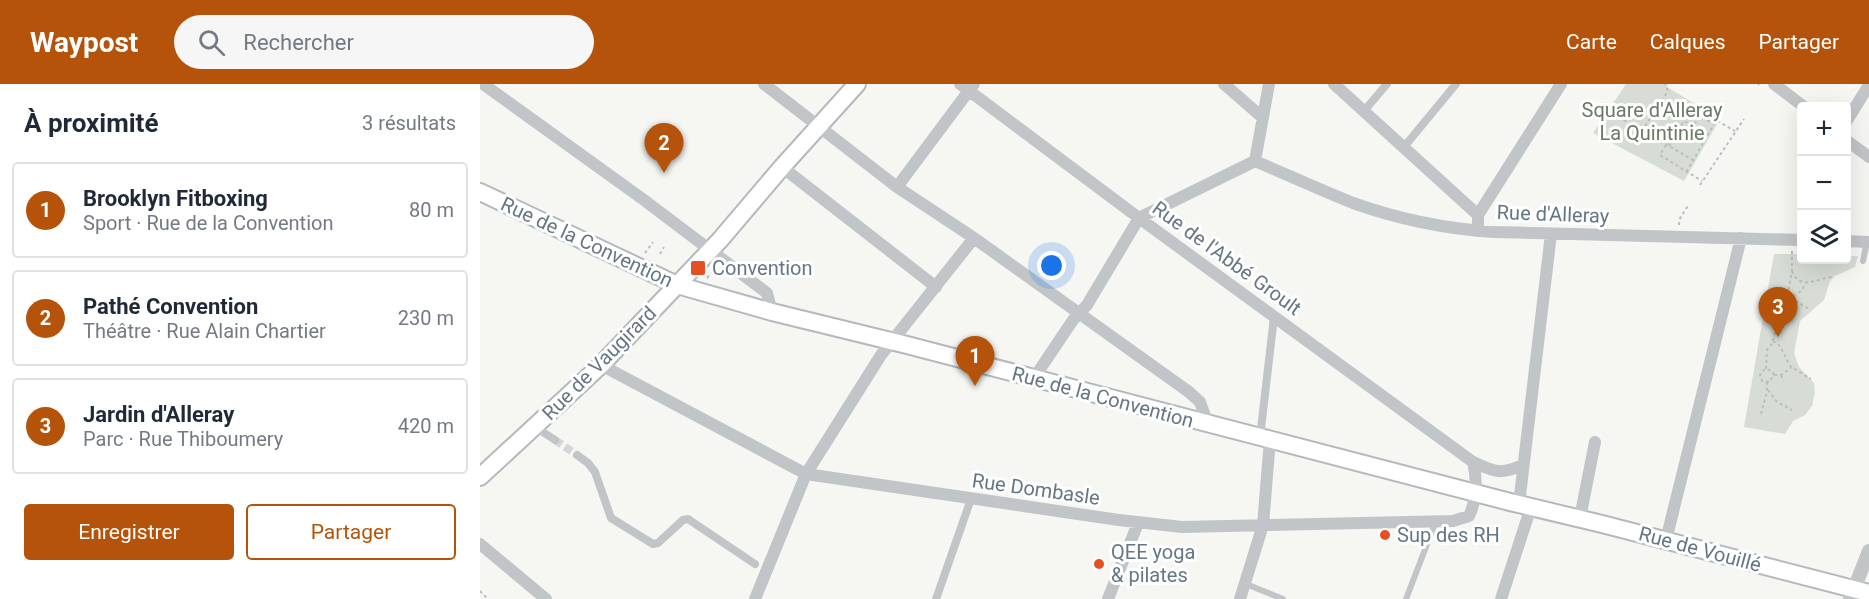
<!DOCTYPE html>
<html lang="fr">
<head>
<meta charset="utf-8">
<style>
  body { margin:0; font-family:Roboto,sans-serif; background:#f6f6f7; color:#1f2937 }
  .controls { position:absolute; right:18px; top:18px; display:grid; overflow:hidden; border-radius:6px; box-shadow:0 6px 24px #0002 }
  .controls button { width:54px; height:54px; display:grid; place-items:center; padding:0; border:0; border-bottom:2px solid #e0e1e3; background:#fff; color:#1f2937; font:30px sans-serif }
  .you { position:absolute; left:572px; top:182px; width:21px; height:21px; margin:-15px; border:4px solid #fff; border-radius:50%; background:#1a73e8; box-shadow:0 0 0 9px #1a73e833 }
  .badge { display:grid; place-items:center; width:39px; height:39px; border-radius:50%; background:#b45309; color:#fff; font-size:20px; font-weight:700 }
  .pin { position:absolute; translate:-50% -50px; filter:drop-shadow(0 2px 3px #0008) }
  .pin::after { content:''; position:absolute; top:32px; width:21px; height:18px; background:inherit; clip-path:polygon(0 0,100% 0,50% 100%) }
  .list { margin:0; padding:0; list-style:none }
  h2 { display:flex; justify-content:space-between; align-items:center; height:78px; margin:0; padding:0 24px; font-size:26px }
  h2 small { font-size:20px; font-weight:400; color:#747a83 }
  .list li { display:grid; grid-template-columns:39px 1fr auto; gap:18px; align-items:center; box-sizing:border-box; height:96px; margin:0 12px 12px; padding:0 12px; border:2px solid #e0e1e3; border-radius:6px }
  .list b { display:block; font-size:22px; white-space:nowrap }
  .list p { margin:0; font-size:20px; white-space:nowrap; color:#747a83 }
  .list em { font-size:20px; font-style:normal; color:#747a83 }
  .actions { display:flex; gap:12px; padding:18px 24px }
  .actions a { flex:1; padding:14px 0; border:2px solid #b45309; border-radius:6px; text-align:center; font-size:21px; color:#b45309 }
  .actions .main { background:#b45309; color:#fff }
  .icon { flex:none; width:33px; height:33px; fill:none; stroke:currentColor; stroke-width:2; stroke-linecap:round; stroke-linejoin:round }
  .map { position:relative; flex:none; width:1389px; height:515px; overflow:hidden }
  header { display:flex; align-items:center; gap:36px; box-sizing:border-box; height:84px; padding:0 30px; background:#b45309; color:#fff }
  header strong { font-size:28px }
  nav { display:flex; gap:33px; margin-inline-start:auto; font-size:21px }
  .search { width:420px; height:54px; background:#f6f6f7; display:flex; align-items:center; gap:15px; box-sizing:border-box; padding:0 21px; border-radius:33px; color:#747a83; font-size:22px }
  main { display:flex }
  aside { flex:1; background:#fff }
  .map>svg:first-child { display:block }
  .green { fill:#d7ddd4 }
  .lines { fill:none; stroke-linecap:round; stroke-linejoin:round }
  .pedestrian-tunnel { stroke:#d2d6d7; stroke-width:8; stroke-dasharray:8 4; stroke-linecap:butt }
  .secondary-casing { stroke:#b3b9bd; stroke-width:20 }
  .path { stroke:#bbbec0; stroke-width:2; stroke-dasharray:3 3; stroke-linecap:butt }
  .service { stroke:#c1c5c8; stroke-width:6 }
  .pedestrian { stroke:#c1c5c8; stroke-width:8 }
  .minor { stroke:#c1c5c8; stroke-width:12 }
  .tertiary { stroke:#c1c5c8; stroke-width:14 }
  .secondary { stroke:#fff; stroke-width:16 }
  .poi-dot { fill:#e54f24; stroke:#fff; stroke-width:2 }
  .labels { text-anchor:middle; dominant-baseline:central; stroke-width:6; stroke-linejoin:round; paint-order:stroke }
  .park-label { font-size:20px; fill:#697b64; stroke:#fff }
  .street-label { font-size:20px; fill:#657784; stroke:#fff }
  .poi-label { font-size:20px; fill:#657784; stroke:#fff; text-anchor:start }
</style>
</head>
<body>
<header>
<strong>Waypost</strong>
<div class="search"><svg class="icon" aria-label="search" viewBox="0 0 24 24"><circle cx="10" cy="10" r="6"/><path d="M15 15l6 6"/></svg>Rechercher</div>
<nav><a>Carte</a><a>Calques</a><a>Partager</a></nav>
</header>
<main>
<aside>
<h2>À proximité<small>3 résultats</small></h2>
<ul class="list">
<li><span class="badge">1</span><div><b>Brooklyn Fitboxing</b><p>Sport · Rue de la Convention</p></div><em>80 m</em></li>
<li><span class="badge">2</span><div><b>Pathé Convention</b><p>Théâtre · Rue Alain Chartier</p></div><em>230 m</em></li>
<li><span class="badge">3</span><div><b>Jardin d'Alleray</b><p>Parc · Rue Thiboumery</p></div><em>420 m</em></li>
</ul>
<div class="actions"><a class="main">Enregistrer</a><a>Partager</a></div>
</aside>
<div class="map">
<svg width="1389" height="515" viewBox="0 0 1389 515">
  <rect width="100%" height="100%" fill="#f6f6f3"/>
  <path class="green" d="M1146 0H1188L1187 3 1240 35 1204 97 1113 49Z
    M1294 170H1321L1322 176H1366L1367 172H1378L1375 183 1355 192 1350 197 1344 216 1320 237 1314 269 1319 283 1334 299 1335 308 1332 322 1325 331 1313 337 1305 350 1264 343Z"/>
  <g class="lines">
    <path class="pedestrian-tunnel" d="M75 356 97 371"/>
    <defs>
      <path id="secondary" d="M0 108 197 201 292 228 427 261 1030 418 1122 440 1389 509
        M0 393 121 281 177 222 240 156 302 83 377 0"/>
    </defs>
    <use href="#secondary" class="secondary-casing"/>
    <path class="path" d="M1278 1 1279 0
      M1128 27 1213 76
      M1234 40 1236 36 1255 47
      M1162 47 1188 7 1185 0
      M1186 61 1180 71 1222 97
      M1189 62 1204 37 1213 42 1220 32 1234 40 1207 87
      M1220 101 1264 35
      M1199 141V136L1209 120
      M165 169 173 158
      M180 170 184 163
      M1312 187C1321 208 1338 193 1354 193
      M227 194 233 187
      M1313 211 1317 218 1331 226
      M1308 215 1321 207 1326 199
      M1293 257 1300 262 1310 282 1331 295
      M1286 285 1287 266 1292 260 1299 232 1307 215 1312 187V167
      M1294 291 1292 287 1286 285 1282 287 1280 291 1282 297 1289 298 1294 291H1301L1311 284
      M1301 291 1304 297
      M1288 306 1297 318 1312 326
      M1281 330 1287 308V298
      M0 507 8 515"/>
    <path class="service" d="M1383 177 1387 158
      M766 500 803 515
      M926 515 956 437"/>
    <path class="pedestrian" d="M884 27 907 0
      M924 63 976 0
      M55 343 75 356
      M780 353 794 233
      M97 371 108 379 115 388 131 434 173 460 178 459 203 436 208 435 275 480
      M456 515 491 415"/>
    <path class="minor" d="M3 0 164 116 287 209 292 228
      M284 0 417 103 494 154 709 308 720 318 728 340
      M744 0 783 34
      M854 0 998 131V147
      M1294 0 1323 22
      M1366 38 1389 1
      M1366 56 1389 73
      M775 77C808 91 840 106 873 119 918 135 967 145 1014 148L1322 156
      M775 77 789 0
      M302 83 456 203
      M417 103 494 0
      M998 131 1081 0
      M1366 157 1389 158
      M121 281 326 390 639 436 702 443 973 437 989 432C997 415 997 395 993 378L659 134 480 0
      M554 294 593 236 607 221 659 134 775 77
      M993 378C1015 388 1020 391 1043 381
      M1039 420 1071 150
      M1100 434 1115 358
      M1186 456 1261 154
      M0 460 66 515
      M275 515 326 390 401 271 494 154
      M628 515 658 439
      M760 515 783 441 790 355
      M1021 515 1051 423"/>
    <path class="tertiary" d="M1370 515 1389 467"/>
    <use href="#secondary" class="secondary"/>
  </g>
  <g class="poi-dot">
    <rect x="210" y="176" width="16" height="16" rx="3"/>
    <circle cx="905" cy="451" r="6"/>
    <circle cx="619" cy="480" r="6"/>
  </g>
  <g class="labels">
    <g class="park-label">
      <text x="1172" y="26">Square d'Alleray<tspan x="1172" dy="23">La Quintinie</tspan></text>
    </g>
    <g class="street-label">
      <text transform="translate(1073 130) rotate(2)">Rue d'Alleray</text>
      <text transform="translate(107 158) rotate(25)">Rue de la Convention</text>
      <text transform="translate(747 174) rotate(36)">Rue de l'Abbé Groult</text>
      <text transform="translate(119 279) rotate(-45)">Rue de Vaugirard</text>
      <text transform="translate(623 313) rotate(15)">Rue de la Convention</text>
      <text transform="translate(556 405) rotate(8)">Rue Dombasle</text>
      <text transform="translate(1220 465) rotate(15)">Rue de Vouillé</text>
    </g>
    <g class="poi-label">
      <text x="232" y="184">Convention</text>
      <text x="917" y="451">Sup des RH</text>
      <text x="631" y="468">QEE yoga<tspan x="631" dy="23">&amp; pilates</tspan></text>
    </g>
  </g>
</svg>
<div class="controls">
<button>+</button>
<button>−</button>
<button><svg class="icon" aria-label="layers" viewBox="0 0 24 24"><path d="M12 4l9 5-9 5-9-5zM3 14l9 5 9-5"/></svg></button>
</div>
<div class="you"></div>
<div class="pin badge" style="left:495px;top:302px">1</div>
<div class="pin badge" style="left:184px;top:89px">2</div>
<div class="pin badge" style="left:1298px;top:253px">3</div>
</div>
</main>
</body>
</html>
